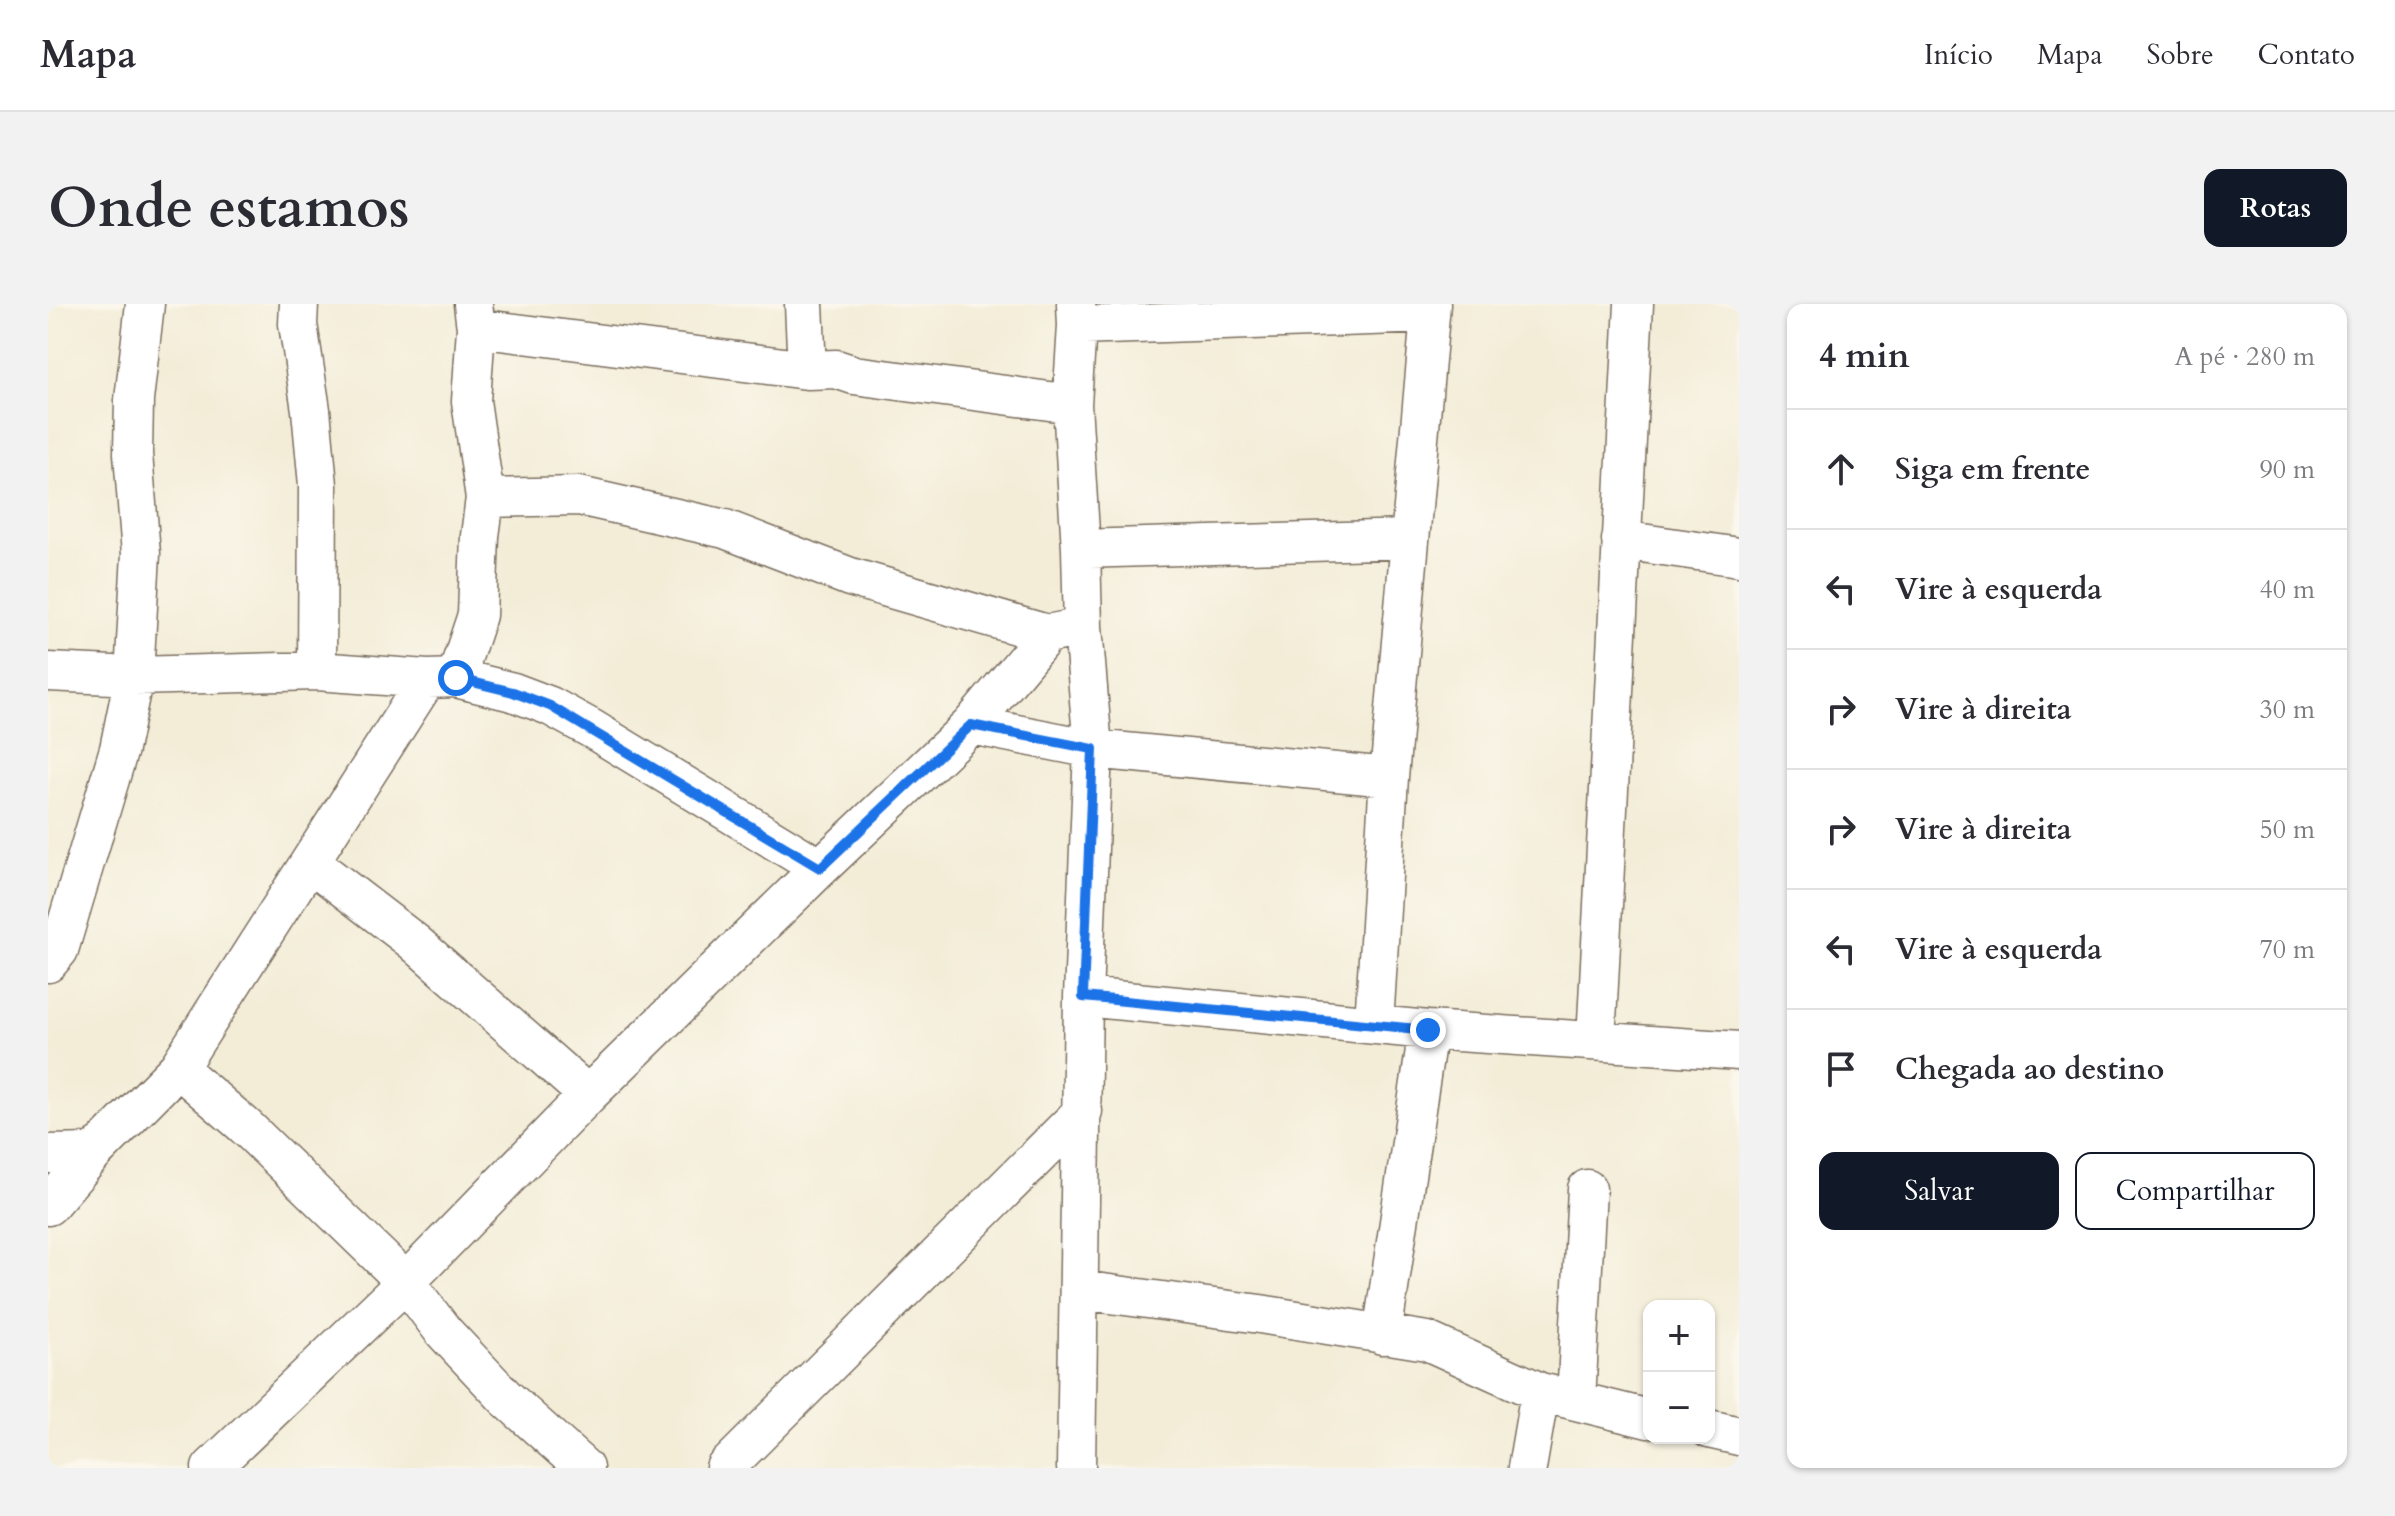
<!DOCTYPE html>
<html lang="pt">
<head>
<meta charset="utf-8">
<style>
  body { margin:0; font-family:Cardo,serif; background:#f2f2f3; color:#2b2b33 }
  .controls { position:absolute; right:24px; bottom:24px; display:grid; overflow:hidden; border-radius:16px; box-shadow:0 2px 6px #0004 }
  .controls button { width:72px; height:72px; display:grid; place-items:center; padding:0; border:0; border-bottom:2px solid #e1e1e2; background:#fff; color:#2b2b33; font:40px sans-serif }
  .stop { position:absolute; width:24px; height:24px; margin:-18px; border:6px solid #1a73e8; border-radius:50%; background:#fff }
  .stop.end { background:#1a73e8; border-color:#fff; box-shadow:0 2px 8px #0008 }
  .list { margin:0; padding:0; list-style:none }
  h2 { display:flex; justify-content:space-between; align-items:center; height:104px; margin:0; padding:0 32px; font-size:34px }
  h2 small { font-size:26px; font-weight:400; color:#7c7c81 }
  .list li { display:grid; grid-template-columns:52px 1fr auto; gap:24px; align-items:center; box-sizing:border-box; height:120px; padding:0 32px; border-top:2px solid #e1e1e2 }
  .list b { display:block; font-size:30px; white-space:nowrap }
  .list em { font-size:26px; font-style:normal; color:#7c7c81 }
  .actions { display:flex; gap:16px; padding:24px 32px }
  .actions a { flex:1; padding:18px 0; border:2px solid #111827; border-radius:16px; text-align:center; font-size:28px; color:#111827 }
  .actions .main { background:#111827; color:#fff }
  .icon { flex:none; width:44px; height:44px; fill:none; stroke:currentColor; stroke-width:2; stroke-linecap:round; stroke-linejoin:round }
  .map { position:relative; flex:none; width:1691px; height:1164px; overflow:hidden; border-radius:16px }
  header { display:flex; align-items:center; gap:48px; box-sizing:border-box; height:112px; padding:0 40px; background:#fff; border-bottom:2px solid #e1e1e2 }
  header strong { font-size:38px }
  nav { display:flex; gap:44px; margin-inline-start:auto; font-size:28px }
  .intro { display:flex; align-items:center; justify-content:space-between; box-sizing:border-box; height:192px; padding:0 48px }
  h1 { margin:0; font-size:56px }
  .button { padding:20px 36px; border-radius:16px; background:#111827; color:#fff; font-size:28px; font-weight:700 }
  main { display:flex; gap:48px; padding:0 48px }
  aside { flex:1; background:#fff; border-radius:16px; box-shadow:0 2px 6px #0004 }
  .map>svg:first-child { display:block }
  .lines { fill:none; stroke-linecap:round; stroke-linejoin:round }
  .minor-casing { stroke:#7b6e5f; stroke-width:41 }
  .minor { stroke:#fff; stroke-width:38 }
  .route { stroke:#1a73e8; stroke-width:10 }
</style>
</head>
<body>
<header>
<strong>Mapa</strong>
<nav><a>Início</a><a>Mapa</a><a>Sobre</a><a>Contato</a></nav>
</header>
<div class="intro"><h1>Onde estamos</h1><a class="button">Rotas</a></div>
<main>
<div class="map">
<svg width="1691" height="1164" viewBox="0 0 1691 1164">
  <rect width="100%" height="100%" fill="#fbf7ec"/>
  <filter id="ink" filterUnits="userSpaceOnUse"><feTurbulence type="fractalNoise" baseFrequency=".0125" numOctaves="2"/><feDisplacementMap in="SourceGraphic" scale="16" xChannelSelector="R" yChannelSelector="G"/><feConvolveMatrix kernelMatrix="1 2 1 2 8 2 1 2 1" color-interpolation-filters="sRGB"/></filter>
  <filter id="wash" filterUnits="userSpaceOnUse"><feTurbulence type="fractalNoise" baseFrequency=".006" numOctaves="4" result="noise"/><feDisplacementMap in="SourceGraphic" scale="32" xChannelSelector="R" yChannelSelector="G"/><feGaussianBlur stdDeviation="1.8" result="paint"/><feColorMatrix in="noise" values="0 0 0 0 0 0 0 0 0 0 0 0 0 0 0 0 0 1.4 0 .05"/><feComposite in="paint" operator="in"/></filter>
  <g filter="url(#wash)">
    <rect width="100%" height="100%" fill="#f3edd8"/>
  </g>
  <g filter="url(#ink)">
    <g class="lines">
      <defs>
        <path id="minor" d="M251 0 250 20 263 106 270 181 269 367
          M756 0 759 66
          M1029 22 1381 10
          M428 24 759 66 788 65 806 71 1024 100
          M437 194 531 192 677 225 802 273 999 330
          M1573 236 1691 253
          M1033 245 1360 235
          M0 368 86 372 269 367 379 375 408 374 465 388 502 402 544 425 772 564
          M408 374 429 311 432 232 437 194 423 97 428 24 425 0
          M923 421 1045 445 1341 473
          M263 559 366 638 540 791
          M0 659 11 646 71 445 86 372 93 250 85 150 86 96 97 0
          M1035 693 1380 726 1691 747
          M1326 720 1341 473 1383 0
          M1548 737 1586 0
          M130 764 197 822 358 978 395 1027 458 1094 536 1164
          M0 850 46 849
          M0 902 46 849 130 764 379 375
          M1032 986 1212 1010 1379 1037 1492 1088 1601 1115
          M1334 1031 1380 726
          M1528 1097 1539 885
          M1661 1125 1691 1132
          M163 1164 358 978 540 791 772 564 923 421 999 330 1035 323
          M677 1164 1035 807
          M1028 1164 1035 693 1045 445 1035 323 1033 245 1024 100 1029 22 1028 0
          M1479 1164 1492 1088"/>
      </defs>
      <use href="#minor" class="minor-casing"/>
      <use href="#minor" class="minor"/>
    </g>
  </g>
  <g class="lines" filter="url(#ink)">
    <path class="route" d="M408 374 465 388 502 402 772 564 923 421 1045 445 1035 693 1380 726"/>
  </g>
</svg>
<div class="controls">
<button>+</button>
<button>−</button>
</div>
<div class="stop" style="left:408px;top:374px"></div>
<div class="stop end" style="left:1380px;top:726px"></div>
</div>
<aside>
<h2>4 min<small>A pé · 280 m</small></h2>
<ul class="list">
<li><svg class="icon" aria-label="ahead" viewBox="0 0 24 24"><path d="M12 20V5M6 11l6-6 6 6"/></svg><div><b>Siga em frente</b></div><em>90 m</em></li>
<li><svg class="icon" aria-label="left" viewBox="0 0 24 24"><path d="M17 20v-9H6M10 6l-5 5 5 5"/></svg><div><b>Vire à esquerda</b></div><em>40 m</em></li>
<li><svg class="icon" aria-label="right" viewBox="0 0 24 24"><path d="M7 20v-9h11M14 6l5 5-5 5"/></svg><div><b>Vire à direita</b></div><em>30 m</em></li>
<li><svg class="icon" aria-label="right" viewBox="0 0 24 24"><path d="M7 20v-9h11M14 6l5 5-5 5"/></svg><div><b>Vire à direita</b></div><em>50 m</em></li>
<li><svg class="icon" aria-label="left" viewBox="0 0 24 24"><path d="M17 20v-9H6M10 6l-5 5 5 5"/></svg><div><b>Vire à esquerda</b></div><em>70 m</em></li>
<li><svg class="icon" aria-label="arrive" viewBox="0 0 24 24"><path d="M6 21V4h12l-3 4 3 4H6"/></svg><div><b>Chegada ao destino</b></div></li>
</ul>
<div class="actions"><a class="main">Salvar</a><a>Compartilhar</a></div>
</aside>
</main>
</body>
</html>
